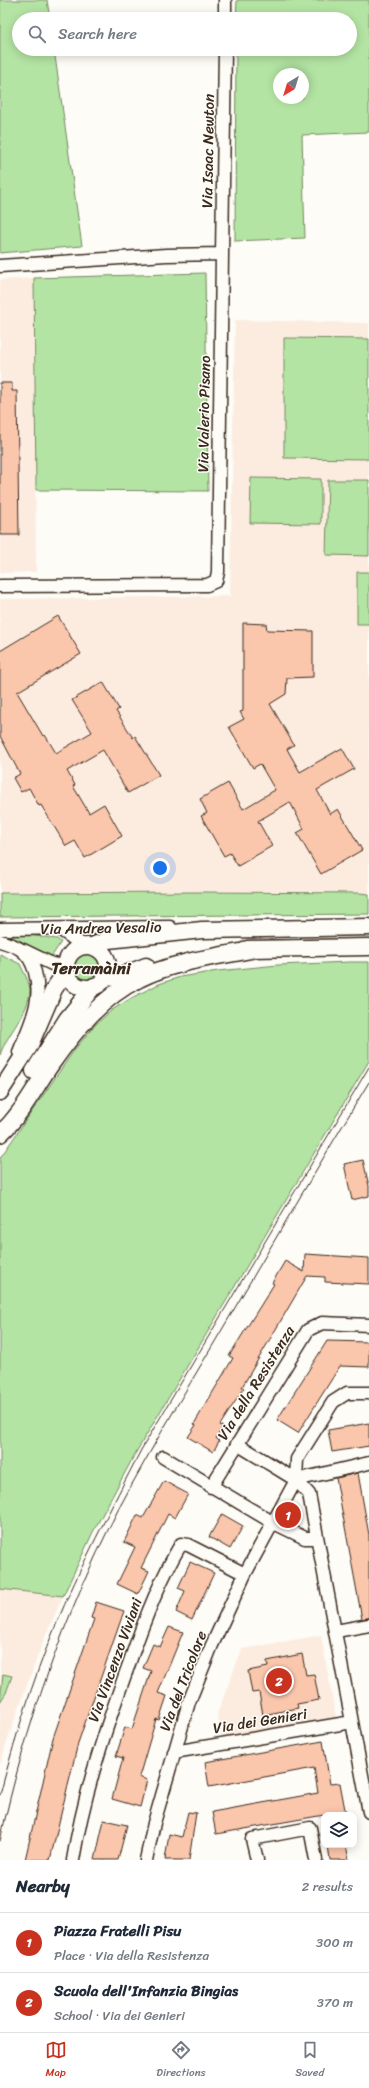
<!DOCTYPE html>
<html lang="en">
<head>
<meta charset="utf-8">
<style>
  body { margin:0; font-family:Sriracha,sans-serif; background:#f2f2f3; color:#1f2937 }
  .controls { position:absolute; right:12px; bottom:12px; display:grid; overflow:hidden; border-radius:8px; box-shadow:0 2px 10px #0003 }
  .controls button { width:36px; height:36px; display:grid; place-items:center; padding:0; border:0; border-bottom:1px solid #e0e1e3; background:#fff; color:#1f2937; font:20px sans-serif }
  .compass { position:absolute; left:273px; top:68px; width:36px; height:36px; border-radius:50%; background:#fff; box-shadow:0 2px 10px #0003; rotate:218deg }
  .you { position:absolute; left:160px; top:868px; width:14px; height:14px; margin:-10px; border:3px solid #fff; border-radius:50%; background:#1a73e8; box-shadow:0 0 0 6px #1a73e833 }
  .badge { display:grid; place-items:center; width:26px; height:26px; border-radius:50%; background:#c8321e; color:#fff; font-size:13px; font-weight:700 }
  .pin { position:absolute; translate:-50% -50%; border:2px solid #fff; box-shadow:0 1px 4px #0006 }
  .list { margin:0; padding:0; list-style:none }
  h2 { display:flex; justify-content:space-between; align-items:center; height:52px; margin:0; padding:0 16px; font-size:17px }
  h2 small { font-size:13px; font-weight:400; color:#747a83 }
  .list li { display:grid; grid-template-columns:26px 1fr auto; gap:12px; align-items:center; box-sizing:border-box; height:60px; padding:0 16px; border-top:1px solid #e0e1e3 }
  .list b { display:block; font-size:15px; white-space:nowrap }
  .list p { margin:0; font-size:13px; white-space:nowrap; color:#747a83 }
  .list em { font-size:13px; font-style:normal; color:#747a83 }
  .icon { flex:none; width:22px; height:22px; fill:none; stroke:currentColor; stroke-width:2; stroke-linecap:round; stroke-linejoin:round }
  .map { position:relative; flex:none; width:369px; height:1860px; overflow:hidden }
  .search { position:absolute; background:#fff; box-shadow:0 2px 10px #0003; left:12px; right:12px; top:12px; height:44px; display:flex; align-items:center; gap:10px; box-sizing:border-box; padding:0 14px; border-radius:22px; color:#747a83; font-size:15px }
  .sheet { height:172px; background:#fff }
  nav { display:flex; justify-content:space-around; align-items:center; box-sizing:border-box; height:56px; border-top:1px solid #e0e1e3; background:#fff; font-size:11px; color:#747a83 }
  nav a { display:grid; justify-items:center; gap:2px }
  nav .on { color:#c8321e }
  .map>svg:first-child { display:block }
  .built { fill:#fcece0 }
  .green { fill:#b3e4a3; stroke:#778760; fill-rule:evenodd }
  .building { fill:#fac6ac; stroke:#3b2a1e }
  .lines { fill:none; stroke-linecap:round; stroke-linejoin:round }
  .minor-casing { stroke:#3b2a1e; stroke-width:15 }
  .secondary-casing { stroke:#3b2a1e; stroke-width:19 }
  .minor { stroke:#fdfcf7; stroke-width:12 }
  .secondary { stroke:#fdfcf7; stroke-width:16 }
  .tram { stroke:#3b2a1e; stroke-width:1 }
  .labels { text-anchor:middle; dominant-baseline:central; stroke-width:3; stroke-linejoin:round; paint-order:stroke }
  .street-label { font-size:15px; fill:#3b2a1e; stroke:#fdfcf7 }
  .quarter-label { font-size:17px; font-weight:bold; fill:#3b2a1e; stroke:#fdfcf7 }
</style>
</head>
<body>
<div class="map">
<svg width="369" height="1860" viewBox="0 0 369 1860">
  <rect width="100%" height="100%" fill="#fdfcf7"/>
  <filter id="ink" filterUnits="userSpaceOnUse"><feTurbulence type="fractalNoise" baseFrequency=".025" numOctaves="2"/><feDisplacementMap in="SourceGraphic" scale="8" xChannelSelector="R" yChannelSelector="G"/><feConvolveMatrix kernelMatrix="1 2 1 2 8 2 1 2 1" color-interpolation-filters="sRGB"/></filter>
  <g filter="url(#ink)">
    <path class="built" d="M34 278 36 572 0 573V280Z
      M235 320 369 323V894L359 893 197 892 0 893V599L230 596Z
      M0 1589 63 1596 42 1644 7 1741 0 1766V1702L6 1693 12 1676 3 1674 0 1692Z
      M321 1635 336 1718 222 1737 217 1714 242 1649Z"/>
    <path class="green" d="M0 0H47L50 19H19V49H54L82 246 0 253Z
      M237 0H369V132L302 135 305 238 235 241 236 49H350V19H236ZM279 74H303V98H279Z
      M205 273 208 491 36 490 34 278Z
      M284 338 369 339V459L284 458Z
      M251 478 321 479V524L250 523Z
      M328 480H369V556L326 555Z
      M357 572H369V624H357Z
      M197 892 359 893 369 894V914L0 917V893Z
      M0 931 57 939 61 942 52 956Z
      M67 966a20 20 0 1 1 40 0a20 20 0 1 1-40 0Z
      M0 954 20 964C23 971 30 983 30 990 29 1014 7 1033 0 1055Z
      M349 962H369V1061L135 1454 93 1532 63 1596 0 1589V1158L75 1049 95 1025 112 1010 133 997 159 984 180 977 218 971 278 965Z
      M3 1674 12 1676 6 1693 0 1702Z"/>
    <path class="building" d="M0 383H12V391H17L19 535H0Z
      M58 616 81 654 17 692 43 736 45 735 56 753 92 732 72 700 103 682 119 709 116 711 133 738 135 736 159 775 128 793 103 750 67 771 75 785 73 786 89 813 104 804 122 836 85 858 75 841 66 846 41 805 39 806 29 788 21 792 13 778 20 774 0 736V651Z
      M243 623 266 624 267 630 313 631V677L287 678 286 694 270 704 294 745 287 749 300 772 342 748 354 769 317 790 330 814 338 809 362 850 321 874 297 833 304 829 290 802 258 821 272 846 238 866 230 853 224 856 201 816 207 813 200 799 228 783 243 809 275 790 260 764 253 768 229 727 244 719 240 712 243 711Z
      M363 1160 369 1186V1196L352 1200 344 1164Z
      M305 1254 369 1258V1284L325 1282V1277L307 1276 242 1387 244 1388 220 1425 223 1427 216 1438 219 1441 213 1452 188 1437 196 1425 194 1424 233 1358 229 1356 274 1284 272 1283 285 1261 304 1272Z
      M327 1341 369 1342V1367L340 1366 298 1433 277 1420Z
      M369 1423V1446L332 1452 328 1430Z
      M358 1473 369 1535V1618L362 1619 336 1478Z
      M164 1481 188 1494 175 1518 168 1514 141 1568 149 1571 138 1594 117 1584 135 1547 124 1542 137 1515 143 1518Z
      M222 1514 243 1526 230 1549 209 1537Z
      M190 1562 214 1573 192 1620 176 1612 185 1591 178 1588Z
      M96 1602 124 1611 78 1743 50 1860H25L53 1738 94 1619 91 1618Z
      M169 1627 183 1632 158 1693 167 1696 159 1720 156 1719 139 1777 147 1780 140 1807 112 1799 123 1758 116 1756 125 1727 132 1729 151 1671 143 1668 153 1644 160 1647Z
      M302 1654 306 1675 314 1674 319 1700 297 1704 298 1708 263 1715 259 1692 252 1693 248 1671 268 1667 267 1661Z
      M323 1741 330 1784 340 1783 346 1815H324L216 1834 212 1812 318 1793 314 1768 209 1787 205 1762Z
      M188 1812 196 1813 189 1860H165L169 1834 182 1837Z
      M104 1820 127 1825 118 1860H95Z
      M328 1845H346L349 1860H330Z"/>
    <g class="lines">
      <defs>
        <path id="minor" d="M225 19V0
          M222 254 225 49
          M0 266 166 255 222 254 218 572 216 581 207 585 0 586
          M0 929 170 927
          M61 930 84 946
          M0 941C6 943 14 945 20 949 35 959 39 983 37 999 35 1017 25 1036 19 1052
          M23 950 52 964 66 966
          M237 1444 296 1480 309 1494 369 1812
          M163 1457 272 1522 305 1538H317
          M296 1480 369 1463
          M211 1487 308 1330 322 1323 369 1325
          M336 1631 369 1625
          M174 1752 352 1722
          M73 1860C84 1793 106 1727 129 1664 143 1623 159 1581 181 1544L188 1545 245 1574
          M146 1860 154 1823 189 1702 212 1645 245 1574 296 1480 297 1459 333 1402 347 1393H369
          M257 1860 252 1839 310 1828 316 1860"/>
        <path id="secondary" d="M92 946 108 940 202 930 369 927
          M66 967a21 21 0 1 1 42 0a21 21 0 1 1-42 0Z
          M247 949 369 947
          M104 978 118 977 146 966
          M34 1071 67 1019 94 986
          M0 1092 29 1047 54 989 66 971
          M0 1134C22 1114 35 1087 52 1063 75 1030 102 997 139 979 174 961 217 957 256 949"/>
      </defs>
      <use href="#minor" class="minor-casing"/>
      <use href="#secondary" class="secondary-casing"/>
      <use href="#minor" class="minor"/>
      <use href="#secondary" class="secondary"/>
      <path class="tram" d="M0 1795C15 1738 32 1682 55 1627 80 1567 111 1508 141 1450L369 1067
        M0 1841C25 1727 64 1616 117 1512 154 1442 196 1374 236 1306 280 1231 324 1156 369 1082"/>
    </g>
  </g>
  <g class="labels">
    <g class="street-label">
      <text transform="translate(208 151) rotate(-89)">Via Isaac Newton</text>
      <text transform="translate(204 414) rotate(-89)">Via Valerio Pisano</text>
      <text transform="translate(101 928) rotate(-1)">Via Andrea Vesalio</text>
      <text transform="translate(256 1383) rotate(-58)">Via della Resistenza</text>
      <text transform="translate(115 1660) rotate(-70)">Via Vincenzo Viviani</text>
      <text transform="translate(183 1681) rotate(-69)">Via del Tricolore</text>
      <text transform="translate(260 1721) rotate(-9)">Via dei Genieri</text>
    </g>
    <g class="quarter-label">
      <text x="91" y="968">Terramàini</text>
    </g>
  </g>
</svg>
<div class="controls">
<button><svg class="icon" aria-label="layers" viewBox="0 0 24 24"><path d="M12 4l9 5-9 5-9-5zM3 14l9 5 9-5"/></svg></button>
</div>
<svg class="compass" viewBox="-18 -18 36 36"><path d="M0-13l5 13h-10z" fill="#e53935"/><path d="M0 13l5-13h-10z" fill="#747a83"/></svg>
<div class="you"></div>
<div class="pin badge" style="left:288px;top:1515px">1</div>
<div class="pin badge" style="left:279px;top:1681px">2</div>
<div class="search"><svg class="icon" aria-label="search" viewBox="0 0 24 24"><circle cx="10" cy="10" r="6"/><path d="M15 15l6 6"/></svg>Search here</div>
</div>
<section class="sheet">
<h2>Nearby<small>2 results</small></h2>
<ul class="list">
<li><span class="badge">1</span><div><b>Piazza Fratelli Pisu</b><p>Place · Via della Resistenza</p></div><em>300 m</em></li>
<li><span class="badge">2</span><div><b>Scuola dell'Infanzia Bingias</b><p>School · Via dei Genieri</p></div><em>370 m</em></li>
</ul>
</section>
<nav>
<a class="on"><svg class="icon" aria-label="map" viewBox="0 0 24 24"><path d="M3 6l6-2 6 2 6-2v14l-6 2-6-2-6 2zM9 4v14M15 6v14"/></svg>Map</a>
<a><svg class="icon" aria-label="directions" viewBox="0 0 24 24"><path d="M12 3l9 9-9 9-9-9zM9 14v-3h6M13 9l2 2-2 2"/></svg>Directions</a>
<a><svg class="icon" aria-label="saved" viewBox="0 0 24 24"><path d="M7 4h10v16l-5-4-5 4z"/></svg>Saved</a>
</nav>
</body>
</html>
